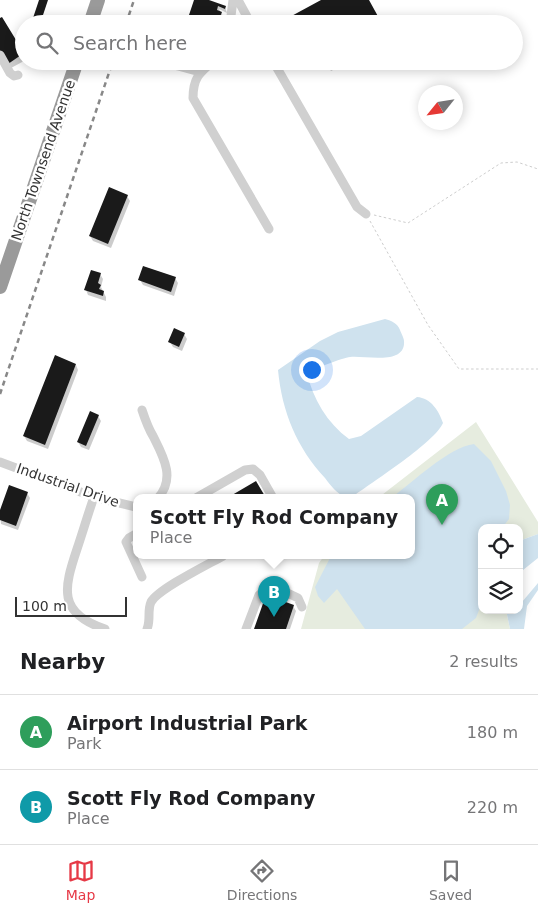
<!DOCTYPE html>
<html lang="en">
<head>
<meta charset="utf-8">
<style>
  body { margin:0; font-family:"DejaVu Sans",sans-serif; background:#f6f6f6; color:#202124 }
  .controls { position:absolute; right:15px; bottom:15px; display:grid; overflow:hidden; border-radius:10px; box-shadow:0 2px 12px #0003 }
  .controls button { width:45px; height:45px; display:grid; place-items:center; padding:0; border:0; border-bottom:1px solid #e0e0e0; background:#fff; color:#202124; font:25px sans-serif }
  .compass { position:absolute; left:418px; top:85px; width:45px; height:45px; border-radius:50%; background:#fff; box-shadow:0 2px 12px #0003; rotate:240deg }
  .scale { position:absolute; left:15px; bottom:12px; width:112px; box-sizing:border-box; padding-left:5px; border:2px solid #333; border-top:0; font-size:14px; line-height:18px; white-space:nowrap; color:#333; -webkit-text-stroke:4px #fff; paint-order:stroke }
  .you { position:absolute; left:311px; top:369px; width:18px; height:18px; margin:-12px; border:4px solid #fff; border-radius:50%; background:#1a73e8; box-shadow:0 0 0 8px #1a73e833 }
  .badge { display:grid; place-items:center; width:32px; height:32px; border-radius:50%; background:#e63946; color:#fff; font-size:16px; font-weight:700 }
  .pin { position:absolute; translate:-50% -41px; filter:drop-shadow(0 1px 2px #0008) }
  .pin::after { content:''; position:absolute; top:26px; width:18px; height:15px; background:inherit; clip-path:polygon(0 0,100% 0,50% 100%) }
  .popup { position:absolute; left:133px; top:494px; width:282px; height:65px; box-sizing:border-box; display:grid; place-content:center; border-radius:10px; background:#fff; filter:drop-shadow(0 1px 4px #0005); font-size:16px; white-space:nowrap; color:#757577 }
  .popup b { font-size:19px; color:#202124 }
  .popup::after { content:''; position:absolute; left:50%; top:100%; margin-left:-10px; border:10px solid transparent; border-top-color:#fff }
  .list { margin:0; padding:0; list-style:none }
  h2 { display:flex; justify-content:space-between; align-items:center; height:65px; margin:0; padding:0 20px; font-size:21px }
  h2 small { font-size:16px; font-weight:400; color:#757577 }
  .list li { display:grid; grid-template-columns:32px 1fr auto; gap:15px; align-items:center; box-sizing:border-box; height:75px; padding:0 20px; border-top:1px solid #e0e0e0 }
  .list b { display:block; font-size:19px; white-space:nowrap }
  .list p { margin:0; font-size:16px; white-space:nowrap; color:#757577 }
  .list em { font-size:16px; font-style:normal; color:#757577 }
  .icon { flex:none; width:28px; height:28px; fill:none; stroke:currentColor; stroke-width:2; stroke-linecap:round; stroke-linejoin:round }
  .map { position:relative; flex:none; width:538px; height:629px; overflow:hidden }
  .search { position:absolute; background:#fff; box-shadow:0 2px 12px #0003; left:15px; right:15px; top:15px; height:55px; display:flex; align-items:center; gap:12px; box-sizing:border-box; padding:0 18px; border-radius:28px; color:#757577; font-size:19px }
  .sheet { height:215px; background:#fff }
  nav { display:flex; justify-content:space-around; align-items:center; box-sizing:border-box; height:70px; border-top:1px solid #e0e0e0; background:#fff; font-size:14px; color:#757577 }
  nav a { display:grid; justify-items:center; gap:2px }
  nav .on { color:#e63946 }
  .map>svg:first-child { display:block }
  .green { fill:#e6ecdf }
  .water { fill:#cfe2ee }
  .shadow { fill:#0003 }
  .building { fill:#1a1a1a }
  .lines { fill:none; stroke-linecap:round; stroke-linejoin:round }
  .path { stroke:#cdcdcd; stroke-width:1; stroke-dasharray:2.5 2.5; stroke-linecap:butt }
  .minor { stroke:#d0d0d0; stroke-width:9 }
  .highway { stroke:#9a9a9a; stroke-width:14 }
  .rail { stroke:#888; stroke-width:2.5; stroke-dasharray:5 4; stroke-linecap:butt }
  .labels { text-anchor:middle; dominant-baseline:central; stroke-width:5; stroke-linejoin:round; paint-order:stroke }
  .street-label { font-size:14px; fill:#333; stroke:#fff }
</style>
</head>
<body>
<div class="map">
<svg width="538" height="629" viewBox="0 0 538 629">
  <rect width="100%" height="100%" fill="#fff"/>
  <path class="green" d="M476 422 538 522V534L519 541V528H482V610H506L510 629H301L319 563 324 556H412V498H378Z"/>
  <path class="water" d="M385 319C392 321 397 323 400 330 401 333 404 338 404 341 406 366 363 355 350 357 343 358 312 369 307 373 313 399 327 423 349 439L361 436 417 397C431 398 439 411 443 423 435 442 374 481 355 495L344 497C336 492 331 486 325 478 297 448 282 412 278 370L320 341 338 332Z
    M474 444 491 461 506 491 510 505 509 519 502 528H482V602L476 618 462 629H365L337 589 324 603 318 596 315 587 331 556H412V498H391C412 483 449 447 474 444Z
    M538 534V558L523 570 519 576V541Z
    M538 583V590L527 606 524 629H510L506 610H519V584L523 592 521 601 522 602Z"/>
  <path class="shadow" d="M195 0H205L225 7 227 13 219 9 224 18 221 24H188Z
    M323 0H367L381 24H360L359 21 354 24H290Z
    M2 18 24 56V61L11 68 0 48V20Z
    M325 61H344L345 64 331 71Z
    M127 196 130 201 111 248 93 241 90 236Z
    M100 274 103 279 101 287 106 297V301L88 295 86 290Z
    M175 278 178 283 174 296 143 285 140 280Z
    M184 334 187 339 182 351 173 347 170 342Z
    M76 365 78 370 48 449 27 441 24 436Z
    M98 416 101 421 89 450 81 447 78 442Z
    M27 493 30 498 18 530 1 524 0 514Z
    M266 597 293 606 296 611 290 629H256Z"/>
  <path class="building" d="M39 0H48L40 24H31Z
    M194 0H209L226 6 225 9 218 6 217 10 222 12 217 24H186Z
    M321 0H369L380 20 374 24H359L355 17 342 24H289L286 19Z
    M2 17 24 53 8 64 0 51V18Z
    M324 61H338L327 67Z
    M109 187 128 195 108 244 89 236Z
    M143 266 176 277 171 292 138 280Z
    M91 270 101 273 98 283 101 285 99 289 104 291 103 296 84 290Z
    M174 328 185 333 179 347 168 342Z
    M55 355 76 364 45 445 23 436Z
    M90 411 99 415 86 446 77 442Z
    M256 481 266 498H227Z
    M9 485 28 492 16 526 0 520V510Z
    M266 595 294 605 286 629H254Z"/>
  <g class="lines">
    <path class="path" d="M374 215 408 223 501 163 517 162 538 169
      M370 221 428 325 459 369H538"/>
    <path class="minor" d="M238 0 251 24
      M230 24 233 0
      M0 55 10 73 14 76 18 75
      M169 61 178 66 200 72
      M214 61C199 72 193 79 193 98L269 229
      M273 61 357 207 366 214
      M142 410C145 419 148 428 153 436 163 456 176 478 158 498
      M0 462 94 497 136 507
      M94 497C88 514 83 531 77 549 64 588 57 613 105 629
      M196 498 245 470 253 469 260 475 273 498
      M136 534 129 538 126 542 142 577
      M147 629C151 620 147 611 151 602 158 589 207 565 223 556
      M246 629 259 595 268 587 277 588 298 598 302 607"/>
    <path class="highway" d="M90 24 98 0
      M0 287 77 61"/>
    <path class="rail" d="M126 24 134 0
      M0 394 113 61"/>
  </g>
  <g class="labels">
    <g class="street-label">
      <text transform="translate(43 160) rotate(-71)">North Townsend Avenue</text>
      <text transform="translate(68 485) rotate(19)">Industrial Drive</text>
    </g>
  </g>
</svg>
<div class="controls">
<button><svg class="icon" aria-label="locate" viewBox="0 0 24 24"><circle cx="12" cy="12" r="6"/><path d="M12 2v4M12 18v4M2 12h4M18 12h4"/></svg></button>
<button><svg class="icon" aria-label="layers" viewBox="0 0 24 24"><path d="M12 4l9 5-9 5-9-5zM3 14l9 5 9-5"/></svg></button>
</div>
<svg class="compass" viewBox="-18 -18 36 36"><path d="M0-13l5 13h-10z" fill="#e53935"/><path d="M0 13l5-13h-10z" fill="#757577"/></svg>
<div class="scale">100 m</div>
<div class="you"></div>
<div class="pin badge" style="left:442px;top:525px;background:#2e9e5b">A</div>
<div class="pin badge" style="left:274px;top:617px;background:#0f9aa8">B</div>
<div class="popup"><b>Scott Fly Rod Company</b>Place</div>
<div class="search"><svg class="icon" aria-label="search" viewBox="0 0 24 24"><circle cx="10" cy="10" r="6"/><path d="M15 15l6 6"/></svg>Search here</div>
</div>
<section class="sheet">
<h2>Nearby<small>2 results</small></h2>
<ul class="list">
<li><span class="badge" style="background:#2e9e5b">A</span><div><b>Airport Industrial Park</b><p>Park</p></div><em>180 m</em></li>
<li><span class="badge" style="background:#0f9aa8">B</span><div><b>Scott Fly Rod Company</b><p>Place</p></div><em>220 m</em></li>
</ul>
</section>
<nav>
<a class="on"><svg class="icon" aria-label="map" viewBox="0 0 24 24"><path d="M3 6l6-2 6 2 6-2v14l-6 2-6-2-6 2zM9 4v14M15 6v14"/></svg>Map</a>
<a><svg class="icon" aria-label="directions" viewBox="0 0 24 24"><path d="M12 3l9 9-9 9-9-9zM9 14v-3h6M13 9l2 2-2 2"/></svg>Directions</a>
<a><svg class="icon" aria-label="saved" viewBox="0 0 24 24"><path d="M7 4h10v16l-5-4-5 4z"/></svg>Saved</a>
</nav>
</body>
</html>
